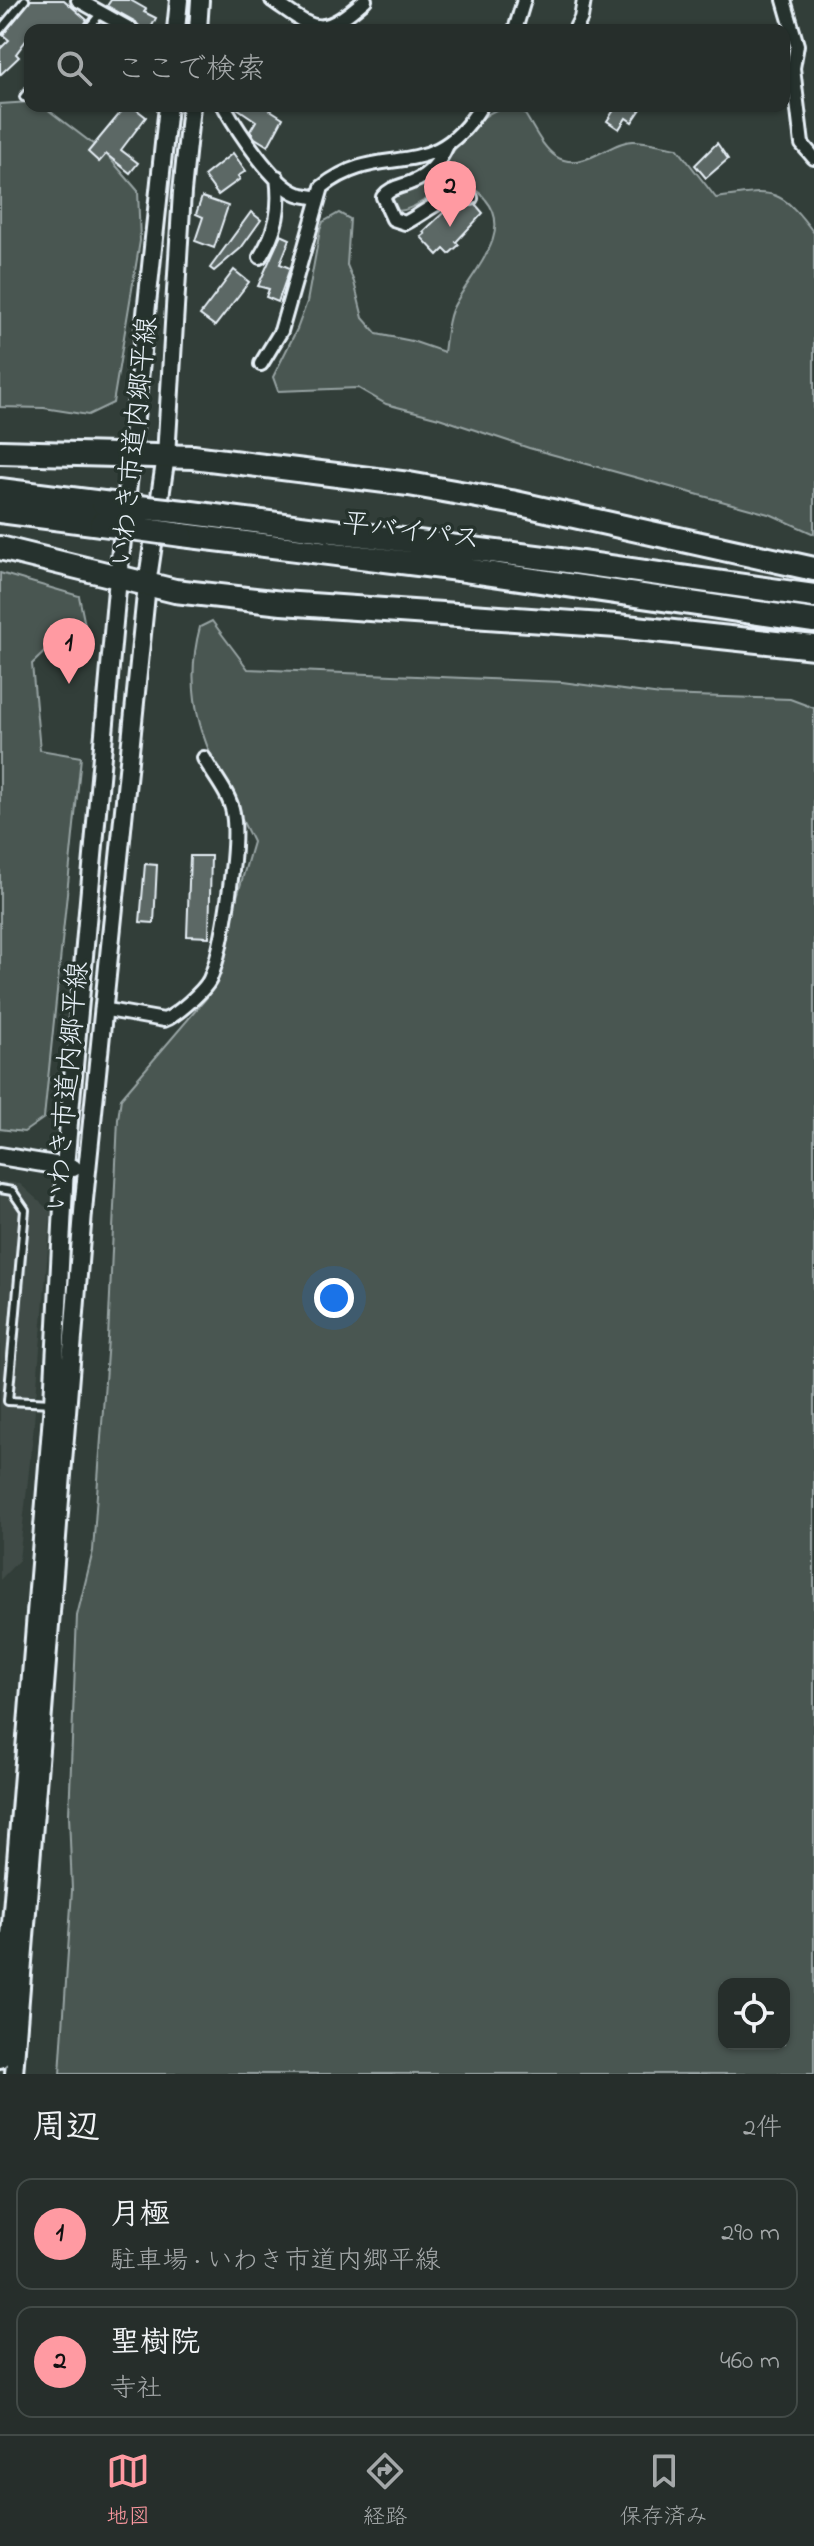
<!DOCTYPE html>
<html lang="ja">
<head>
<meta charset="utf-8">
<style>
  body { margin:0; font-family:"Indie Flower","Klee One",sans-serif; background:#2e3633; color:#f1f3f6 }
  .controls { position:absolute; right:24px; bottom:24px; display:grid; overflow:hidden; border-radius:16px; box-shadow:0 2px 6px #0004 }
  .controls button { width:72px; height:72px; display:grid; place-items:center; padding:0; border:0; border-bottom:2px solid #424a47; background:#262e2b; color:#f1f3f6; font:40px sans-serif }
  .you { position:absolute; left:334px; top:1298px; width:28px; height:28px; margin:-20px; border:6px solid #fff; border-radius:50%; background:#1a73e8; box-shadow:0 0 0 12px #1a73e833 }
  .badge { display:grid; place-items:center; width:52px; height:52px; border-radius:50%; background:#ff9aa2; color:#111; font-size:26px; font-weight:700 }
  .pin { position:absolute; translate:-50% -66px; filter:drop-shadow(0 2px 4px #0008) }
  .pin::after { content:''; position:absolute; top:42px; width:28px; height:24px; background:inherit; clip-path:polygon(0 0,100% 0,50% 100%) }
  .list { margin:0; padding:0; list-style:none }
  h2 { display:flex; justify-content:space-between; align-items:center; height:104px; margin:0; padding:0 32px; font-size:34px }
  h2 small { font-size:26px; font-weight:400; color:#a4a8a9 }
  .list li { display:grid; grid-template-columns:52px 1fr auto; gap:24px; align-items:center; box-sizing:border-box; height:112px; margin:0 16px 16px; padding:0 16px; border:2px solid #424a47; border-radius:16px }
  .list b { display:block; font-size:30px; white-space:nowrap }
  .list p { margin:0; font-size:26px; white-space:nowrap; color:#a4a8a9 }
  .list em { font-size:26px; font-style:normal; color:#a4a8a9 }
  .icon { flex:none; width:44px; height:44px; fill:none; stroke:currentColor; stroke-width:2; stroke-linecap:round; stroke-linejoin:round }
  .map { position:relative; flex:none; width:814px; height:2074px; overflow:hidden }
  .search { position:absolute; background:#262e2b; box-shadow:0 2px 6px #0004; left:24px; right:24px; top:24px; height:88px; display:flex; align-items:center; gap:20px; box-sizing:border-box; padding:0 28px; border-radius:16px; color:#a4a8a9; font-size:30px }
  .sheet { height:360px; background:#262e2b }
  nav { display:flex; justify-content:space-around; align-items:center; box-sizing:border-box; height:112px; border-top:2px solid #424a47; background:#262e2b; font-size:22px; color:#a4a8a9 }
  nav a { display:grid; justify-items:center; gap:4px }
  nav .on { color:#ff9aa2 }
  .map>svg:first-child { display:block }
  .built { fill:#3f4b46 }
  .green { fill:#495651; stroke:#98a4a4; stroke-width:2; fill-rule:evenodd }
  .building { fill:#5c6865; stroke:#e8f1f8; stroke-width:2 }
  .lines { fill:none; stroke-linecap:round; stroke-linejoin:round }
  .service-casing { stroke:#e8f1f8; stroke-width:12 }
  .minor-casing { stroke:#e8f1f8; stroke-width:18 }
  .tertiary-casing { stroke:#e8f1f8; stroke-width:22 }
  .trunk-casing { stroke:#e8f1f8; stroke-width:28 }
  .service { stroke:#26332d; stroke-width:6 }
  .minor { stroke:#26332d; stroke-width:12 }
  .tertiary { stroke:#26332d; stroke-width:16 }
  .trunk { stroke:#26332d; stroke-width:22 }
  .trunk-bridge-casing { stroke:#e8f1f8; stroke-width:28; stroke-linecap:butt }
  .trunk-bridge { stroke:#26332d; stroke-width:22 }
  .labels { text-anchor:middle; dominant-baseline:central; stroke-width:7; stroke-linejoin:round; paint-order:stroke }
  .street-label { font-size:28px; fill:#e8f1f8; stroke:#26332d }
</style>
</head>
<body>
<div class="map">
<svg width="814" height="2074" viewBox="0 0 814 2074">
  <rect width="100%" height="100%" fill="#323e39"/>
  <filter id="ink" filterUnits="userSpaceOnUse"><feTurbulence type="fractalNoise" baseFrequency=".0125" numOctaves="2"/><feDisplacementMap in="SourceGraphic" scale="16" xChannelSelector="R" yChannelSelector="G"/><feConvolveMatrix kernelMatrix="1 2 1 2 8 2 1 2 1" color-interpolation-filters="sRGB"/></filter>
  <g filter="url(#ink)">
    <path class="built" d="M0 1181 20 1184 51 1212 33 1435 19 1560 0 1580Z"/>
    <path class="green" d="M30 102V106H43L106 154 138 191 140 241 113 403 88 415 44 408 0 407V104Z
      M506 106 523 111C543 142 553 177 598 154 609 149 621 141 633 141 647 141 663 146 677 148L716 198C772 190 779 186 814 233V534L772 515 529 448 439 418 386 404 358 388 278 391 273 377 297 329 307 302 320 230 323 222 339 213 350 219 347 265 354 282 363 318 377 334 412 341 444 352C446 339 447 322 452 310 466 278 516 235 486 200 479 191 472 186 460 186 436 186 421 209 398 211L391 206V198C406 190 423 183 436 171 461 148 468 118 506 106Z
      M0 573 79 596 88 640 58 639 32 664 40 750 81 757 44 1118 24 1132 0 1129Z
      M212 621 248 669 562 682 661 695 790 699 814 708V2074H60L72 1890 69 1815 77 1616 93 1551 108 1339 118 1119 121 1098 208 996 253 842C218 769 177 713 200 627ZM724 1984H784V2044H724Z"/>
    <path class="building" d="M31 0H64L87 20 81 30H30V35L16 54 19 57 0 75V49L9 40 3 35Z
      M111 0H130L146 9 144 12 156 18 150 30H141L136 22 107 6Z
      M126 106H132L146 117 121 150 138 163 130 173 106 154 99 162 88 152Z
      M234 106H264L283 118 268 146 255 138 250 131 256 121Z
      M608 106H643L632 122 626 118 619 129 607 121 614 110Z
      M717 143 728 159 706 178 695 165Z
      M233 153 246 171 238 176 240 179 218 195 204 176Z
      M202 197 228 206 214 248 195 241 203 217 196 214Z
      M476 205 483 213 456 242 459 245 449 254 444 249 438 255 421 237 425 234 423 232 444 212 448 217 452 213 455 216 466 206Z
      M251 212 261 220 241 248 214 271 210 268Z
      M281 235 290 239 280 264 290 268 278 302 266 297 269 289 258 286Z
      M234 270 249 282 215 326 200 315Z
      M190 856H211L209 937 187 936Z
      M145 864 157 865 154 923 140 922Z"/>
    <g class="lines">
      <defs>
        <path id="service" d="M0 30 25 0
          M87 30 100 14
          M24 97 30 89
          M0 1189 12 1191 25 1210 8 1401 53 1403"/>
        <path id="minor" d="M78 0 132 30
          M272 0C316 30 319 40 365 0
          M784 0 797 45 793 68 802 144 814 158
          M515 30 524 0
          M575 30 581 18 584 0
          M224 106C237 129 273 185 298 194 304 196 311 196 317 198
          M447 145C439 163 430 175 412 182 400 187 391 187 383 197L393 219 405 223C426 213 447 190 471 198
          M260 257C277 230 281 208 277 177
          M261 364 281 331 322 187C382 139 432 187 481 106
          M102 1009 164 1020C176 1016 205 990 210 979 223 949 239 845 233 813 230 794 213 775 204 758"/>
        <path id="tertiary" d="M176 30 179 0
          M198 30 200 0
          M0 1156 73 1168
          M0 2059 53 1403 65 1167 118 578 168 106
          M14 2074 84 1200 147 585 166 456 182 192 191 106"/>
        <path id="trunk" d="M0 452 193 457 409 484 511 502 814 569
          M0 490 103 503
          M0 511 101 524
          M184 512 560 560 814 596
          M182 535 458 569 814 621
          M0 548 175 591 282 603 617 626 814 647"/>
      </defs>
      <use href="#service" class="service-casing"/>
      <use href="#minor" class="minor-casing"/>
      <use href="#tertiary" class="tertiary-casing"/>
      <use href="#trunk" class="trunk-casing"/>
      <use href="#service" class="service"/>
      <use href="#minor" class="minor"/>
      <use href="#tertiary" class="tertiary"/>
      <use href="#trunk" class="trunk"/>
      <defs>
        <path id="trunk-bridge" d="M103 503 184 512
          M101 524 182 535"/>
      </defs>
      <use href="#trunk-bridge" class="trunk-bridge-casing"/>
      <use href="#trunk-bridge" class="trunk-bridge"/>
    </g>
  </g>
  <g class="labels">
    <g class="street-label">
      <text transform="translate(136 442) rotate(-84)">いわき市道内郷平線</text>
      <text transform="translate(411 533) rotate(7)">平バイパス</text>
      <text transform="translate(69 1087) rotate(-85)">いわき市道内郷平線</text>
    </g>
  </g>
</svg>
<div class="controls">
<button><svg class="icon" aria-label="locate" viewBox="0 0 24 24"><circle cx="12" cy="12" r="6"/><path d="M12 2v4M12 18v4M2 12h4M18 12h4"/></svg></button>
</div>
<div class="you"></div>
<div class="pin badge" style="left:69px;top:684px">1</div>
<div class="pin badge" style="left:450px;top:227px">2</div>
<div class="search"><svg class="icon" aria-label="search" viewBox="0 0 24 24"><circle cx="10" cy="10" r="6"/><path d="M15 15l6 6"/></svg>ここで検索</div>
</div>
<section class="sheet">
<h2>周辺<small>2件</small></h2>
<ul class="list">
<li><span class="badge">1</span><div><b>月極</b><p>駐車場 · いわき市道内郷平線</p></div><em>290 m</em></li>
<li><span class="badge">2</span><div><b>聖樹院</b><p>寺社</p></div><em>460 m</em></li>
</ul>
</section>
<nav>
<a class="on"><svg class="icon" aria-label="map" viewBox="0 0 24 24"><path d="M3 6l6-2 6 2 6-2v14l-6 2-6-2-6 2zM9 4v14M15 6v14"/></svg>地図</a>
<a><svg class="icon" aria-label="directions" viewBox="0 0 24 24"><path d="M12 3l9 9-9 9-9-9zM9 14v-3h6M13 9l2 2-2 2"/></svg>経路</a>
<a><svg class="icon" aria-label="saved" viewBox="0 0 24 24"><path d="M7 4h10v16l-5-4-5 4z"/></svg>保存済み</a>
</nav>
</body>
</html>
